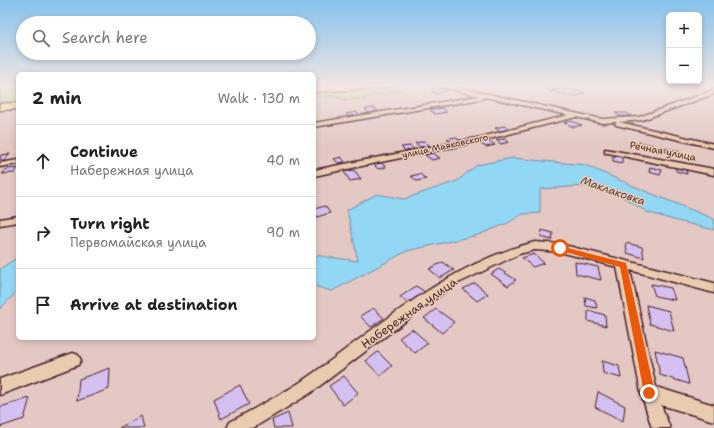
<!DOCTYPE html>
<html lang="en">
<head>
<meta charset="utf-8">
<style>
  body { margin:0; font-family:"Shantell Sans",sans-serif; background:#f2f2f2; color:#222 }
  .controls { position:absolute; right:12px; top:12px; display:grid; overflow:hidden; border-radius:6px; box-shadow:0 2px 6px #0003 }
  .controls button { width:36px; height:36px; display:grid; place-items:center; padding:0; border:0; border-bottom:1px solid #e0e0e0; background:#fff; color:#222; font:20px sans-serif }
  .stop { position:absolute; width:12px; height:12px; margin:-9px; border:3px solid #ea580c; border-radius:50%; background:#fff }
  .stop.end { background:#ea580c; border-color:#fff; box-shadow:0 1px 4px #0008 }
  .list { margin:0; padding:0; list-style:none }
  h2 { display:flex; justify-content:space-between; align-items:center; height:52px; margin:0; padding:0 16px; font-size:17px }
  h2 small { font-size:13px; font-weight:400; color:#767676 }
  .list li { display:grid; grid-template-columns:26px 1fr auto; gap:12px; align-items:center; box-sizing:border-box; height:72px; padding:0 16px; border-top:1px solid #e0e0e0 }
  .list b { display:block; font-size:15px; white-space:nowrap }
  .list p { margin:0; font-size:13px; white-space:nowrap; color:#767676 }
  .list em { font-size:13px; font-style:normal; color:#767676 }
  .icon { flex:none; width:22px; height:22px; fill:none; stroke:currentColor; stroke-width:2; stroke-linecap:round; stroke-linejoin:round }
  .map { position:relative; flex:none; width:714px; height:428px; overflow:hidden }
  .search { position:absolute; background:#fff; box-shadow:0 2px 6px #0003; left:16px; top:16px; width:300px; height:44px; display:flex; align-items:center; gap:10px; box-sizing:border-box; padding:0 14px; border-radius:22px; color:#767676; font-size:15px }
  .panel { position:absolute; background:#fff; box-shadow:0 2px 6px #0003; left:16px; top:72px; width:300px; height:268px; border-radius:6px }
  .map>svg:first-child { display:block }
  .green { fill:#bedc94; stroke:#847e60 }
  .water { fill:#92d8f4; stroke:#758ea4 }
  .building { fill:#d4c0f1; stroke:#4a1f2b }
  .lines { fill:none; stroke-linecap:round; stroke-linejoin:round }
  .service-casing { stroke:#4a1f2b; stroke-width:3 }
  .minor-casing { stroke:#4a1f2b; stroke-width:3 }
  .primary-casing { stroke:#4a1f2b; stroke-width:3 }
  .service { fill:#e9ccb0; fill-rule:evenodd }
  .minor { fill:#e9ccb0; fill-rule:evenodd }
  .primary { fill:#fdde96; fill-rule:evenodd }
  .route { fill:#ea580c }
  .labels { text-anchor:middle; dominant-baseline:central; stroke-width:3; stroke-linejoin:round; paint-order:stroke }
  .far-street-label { font-size:9px; fill:#4a1f2b; stroke:#e9ccb0 }
  .street-label { font-size:10px; fill:#4a1f2b; stroke:#e9ccb0 }
  .water-label { font-size:11px; font-style:italic; fill:#553b49; stroke:#e9ccb0 }
  .near-street-label { font-size:12px; fill:#4a1f2b; stroke:#e9ccb0 }
</style>
</head>
<body>
<div class="map">
<svg width="714" height="428" viewBox="0 0 714 428">
  <rect width="100%" height="100%" fill="#e3c8c4"/>
  <filter id="ink" filterUnits="userSpaceOnUse"><feTurbulence type="fractalNoise" baseFrequency=".025" numOctaves="2"/><feDisplacementMap in="SourceGraphic" scale="8" xChannelSelector="R" yChannelSelector="G"/><feConvolveMatrix kernelMatrix="1 2 1 2 8 2 1 2 1" color-interpolation-filters="sRGB"/></filter>
  <g filter="url(#ink)">
    <path class="green" d="M0 85H18V101L0 102Z
      M374 90H404L372 96 364 99 346 100 332 96 314 97V93Z"/>
    <path class="water" d="M512 158 585 165 645 191 714 219V230L670 219 647 212 621 196 585 186 540 189V213L523 214 508 223 478 235 407 251 332 291 314 286V255L358 261 347 210 377 194 404 199 457 181 477 165Z
      M18 257V290L0 309V269Z"/>
    <path class="building" d="M436 87 448 90 437 94 430 90Z
      M559 89 572 90 585 93 574 97 552 91Z
      M374 108 378 111 369 113 365 109Z
      M442 108 447 112 435 114 430 110Z
      M357 112 359 115 349 117 346 114Z
      M615 113H627L631 116H620Z
      M571 121 582 125 574 127 564 123Z
      M504 126 510 129 500 131 495 128Z
      M455 137 461 141 452 142 447 139Z
      M504 139 509 142 501 144 496 140Z
      M425 141 430 146 420 147 415 143Z
      M488 141 495 145 486 147 479 143Z
      M639 142 653 145 651 148 637 144Z
      M410 146 415 150 406 152 401 147Z
      M664 148 679 151V154L664 151Z
      M433 153 440 158 432 160 425 155Z
      M10 154 5 160H0L1 155Z
      M613 156 622 157V163L613 161Z
      M341 157 345 162 338 163 334 159Z
      M380 162 386 167 378 169 373 164Z
      M676 166 686 169 687 174 676 171Z
      M650 167 662 170 660 175 649 172Z
      M18 168 14 173 2 174 7 169Z
      M354 170 361 179 350 181 344 172Z
      M420 174 426 179 417 181 411 176Z
      M325 206 330 213 317 217 314 212V209Z
      M542 230 553 233 552 240 541 237Z
      M626 243 642 247 644 258 627 253Z
      M534 254 544 263 533 267 522 258Z
      M443 262 454 270 440 278 429 269Z
      M575 262 598 267 601 280 576 274Z
      M499 269 516 280 508 286 491 274Z
      M475 283 488 294 477 301 463 289Z
      M651 284 671 288 675 300 655 296Z
      M416 286 425 292 409 304 400 297Z
      M585 297 595 300 597 308 586 306Z
      M646 305 669 311 674 331 650 324Z
      M373 308 384 318 371 327 360 316Z
      M436 309 454 322 442 333 424 318Z
      M588 310 605 315 606 326 588 321Z
      M412 329 428 343 415 353 399 338Z
      M655 350 683 358 689 384 660 375Z
      M378 352 392 366 380 376 366 361Z
      M602 361 619 366 621 378 603 373Z
      M110 368 109 389 77 401 79 379Z
      M344 376 358 393 343 405 329 386Z
      M240 385 249 404 221 419 214 399Z
      M598 392 625 406 623 421 595 407Z
      M30 398 24 419 0 427V407Z
      M288 413 292 428H274L272 420Z
      M141 416 144 428H119Z"/>
    <g class="lines">
      <defs>
        <path id="service" d="M540 85H544L554 90 552 91Z"/>
        <path id="minor" d="M436 85H447L602 119 639 117 714 90V94L642 120 619 122 714 144V148L616 125 615 124 617 122 602 123 576 117 477 142 314 176V170L477 138 568 115 485 97 482 99 314 127V123L479 96Z
          M605 149 714 169V175L608 153H605Z
          M18 160V164L0 167V163Z
          M18 216V222L0 225V219Z
          M535 242 560 244 714 283V293L630 270 656 387 714 405V421L661 405 670 428H652L641 393 617 267 560 252 535 250 519 254 452 286 309 394 253 428H227L230 422C253 409 277 397 299 383 374 332 445 264 535 242Z
          M73 353 78 355 81 360 78 365 0 395V379Z"/>
        <path id="primary" d="M339 85H393L389 87 314 92V86Z
          M18 103V109L0 110V104Z"/>
      </defs>
      <use href="#service" class="service-casing"/>
      <use href="#minor" class="minor-casing"/>
      <use href="#primary" class="primary-casing"/>
      <use href="#service" class="service"/>
      <use href="#minor" class="minor"/>
      <use href="#primary" class="primary"/>
    </g>
  </g>
  <linearGradient id="sky" x2="0" y2="1"><stop stop-color="#85c2ed"/><stop offset="0.59" stop-color="#f2e6e4"/><stop offset="1" stop-color="#f2e6e4" stop-opacity="0"/></linearGradient>
  <rect width="714" height="145" fill="url(#sky)"/>
  <path class="route" d="M558 246H560L626 263 655 393 653 396 649 398 646 396 644 393 620 267 558 250Z"/>
  <g class="labels">
    <g class="far-street-label">
      <text transform="translate(445 146) rotate(-12)">улица Маяковского</text>
    </g>
    <g class="street-label">
      <text transform="translate(663 151) rotate(11)">Речная улица</text>
    </g>
    <g class="water-label">
      <text transform="translate(613 191) rotate(19)">Маклаковка</text>
    </g>
    <g class="near-street-label">
      <text transform="translate(409 313) rotate(-35)">Набережная улица</text>
    </g>
  </g>
</svg>
<div class="controls">
<button>+</button>
<button>−</button>
</div>
<div class="stop" style="left:560px;top:248px"></div>
<div class="stop end" style="left:649px;top:393px"></div>
<div class="search"><svg class="icon" aria-label="search" viewBox="0 0 24 24"><circle cx="10" cy="10" r="6"/><path d="M15 15l6 6"/></svg>Search here</div>
<section class="panel">
<h2>2 min<small>Walk · 130 m</small></h2>
<ul class="list">
<li><svg class="icon" aria-label="ahead" viewBox="0 0 24 24"><path d="M12 20V5M6 11l6-6 6 6"/></svg><div><b>Continue</b><p>Набережная улица</p></div><em>40 m</em></li>
<li><svg class="icon" aria-label="right" viewBox="0 0 24 24"><path d="M7 20v-9h11M14 6l5 5-5 5"/></svg><div><b>Turn right</b><p>Первомайская улица</p></div><em>90 m</em></li>
<li><svg class="icon" aria-label="arrive" viewBox="0 0 24 24"><path d="M6 21V4h12l-3 4 3 4H6"/></svg><div><b>Arrive at destination</b></div></li>
</ul>
</section>
</div>
</body>
</html>
